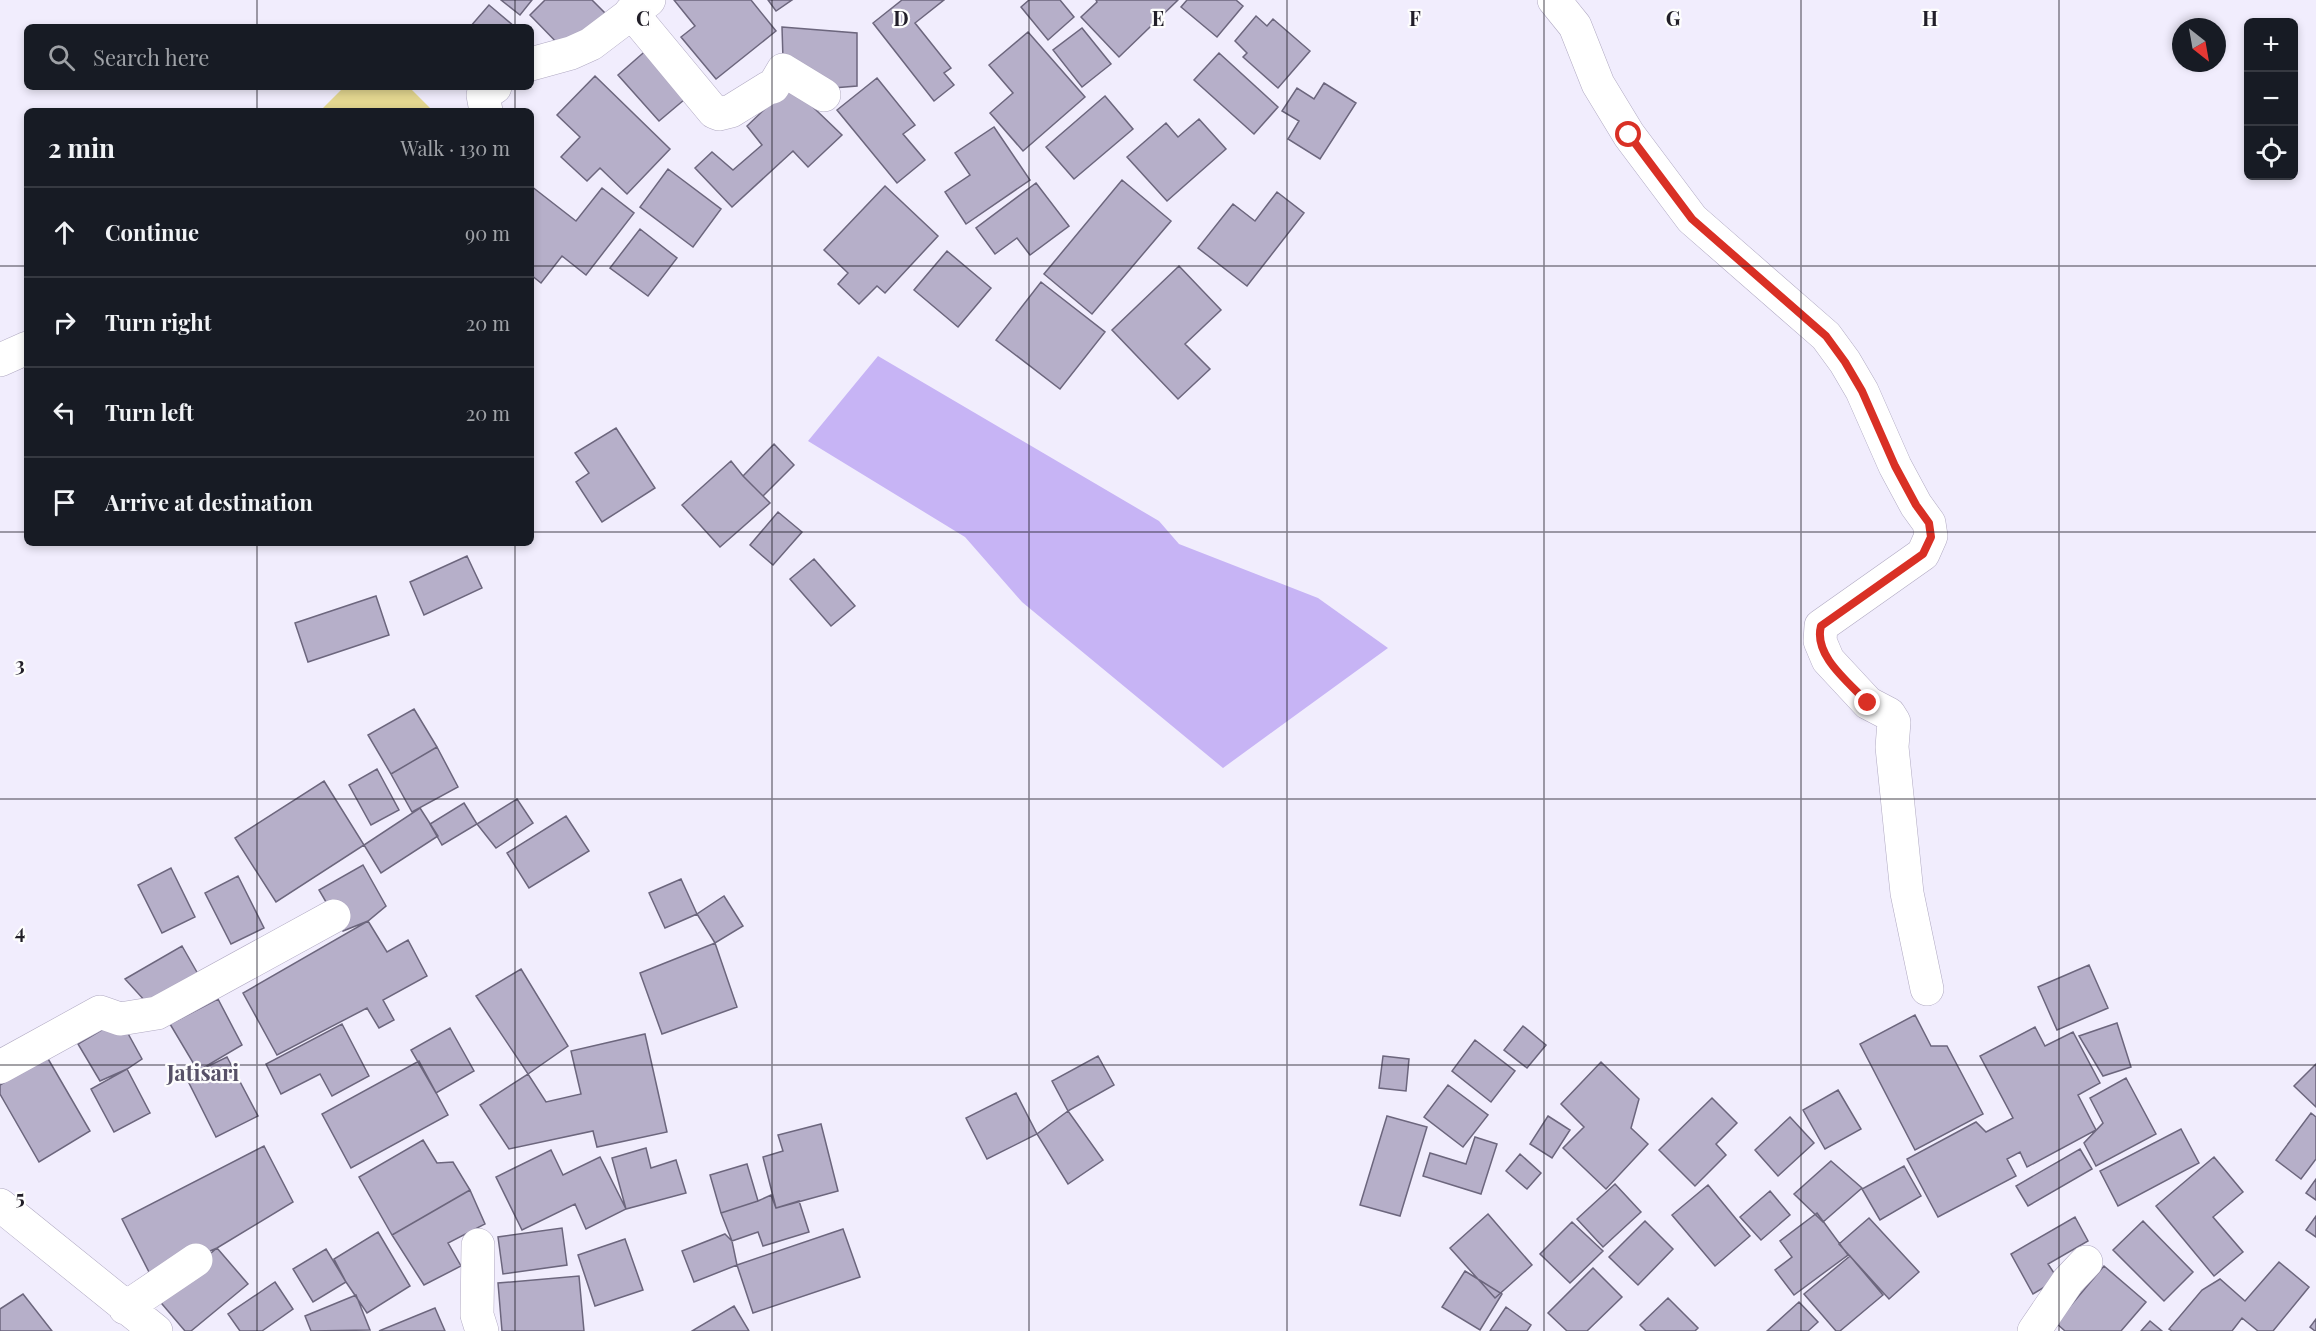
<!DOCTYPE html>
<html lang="en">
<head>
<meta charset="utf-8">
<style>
  body { margin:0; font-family:"Playfair Display",serif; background:#242831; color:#f1f3f6 }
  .controls { position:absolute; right:18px; top:18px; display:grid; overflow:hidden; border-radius:9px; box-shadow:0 3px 9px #0003 }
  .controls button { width:54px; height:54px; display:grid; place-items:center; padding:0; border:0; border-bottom:2px solid #363941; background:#171b24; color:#f1f3f6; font:30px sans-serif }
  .compass { position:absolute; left:2172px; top:18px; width:54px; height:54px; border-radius:50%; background:#171b24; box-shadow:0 3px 9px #0003; rotate:149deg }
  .stop { position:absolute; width:18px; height:18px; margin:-14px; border:4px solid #d93025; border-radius:50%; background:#fff }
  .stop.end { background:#d93025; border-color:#fff; box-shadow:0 2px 6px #0008 }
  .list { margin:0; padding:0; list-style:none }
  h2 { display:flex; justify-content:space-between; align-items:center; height:78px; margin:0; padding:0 24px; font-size:26px }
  h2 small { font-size:20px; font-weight:400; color:#9ea1a6 }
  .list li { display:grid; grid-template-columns:39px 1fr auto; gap:18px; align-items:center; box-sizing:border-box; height:90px; padding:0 24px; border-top:2px solid #363941 }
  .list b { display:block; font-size:22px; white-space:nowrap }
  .list em { font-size:20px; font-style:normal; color:#9ea1a6 }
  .icon { flex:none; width:33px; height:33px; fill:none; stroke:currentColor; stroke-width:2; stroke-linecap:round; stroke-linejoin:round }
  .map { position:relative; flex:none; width:2316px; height:1331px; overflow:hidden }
  .search { position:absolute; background:#171b24; box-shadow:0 3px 9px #0003; left:24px; top:24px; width:510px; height:66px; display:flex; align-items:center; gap:15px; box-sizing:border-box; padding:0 21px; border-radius:9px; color:#9ea1a6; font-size:22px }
  .panel { position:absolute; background:#171b24; box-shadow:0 3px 9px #0003; left:24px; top:108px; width:510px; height:438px; border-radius:9px }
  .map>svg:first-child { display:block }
  .green { fill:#e4d790 }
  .water { fill:#c7b4f5 }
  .building { fill:#b6afc9; stroke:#6c667d; stroke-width:1.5 }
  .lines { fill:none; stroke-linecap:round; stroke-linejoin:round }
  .minor-casing { stroke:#b0a9c2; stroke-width:34 }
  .minor { stroke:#fff; stroke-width:33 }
  .route { stroke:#d93025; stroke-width:8 }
  .grid { fill:none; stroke:#211e28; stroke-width:1.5; stroke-opacity:0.55 }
  .labels { text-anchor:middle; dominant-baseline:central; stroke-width:4.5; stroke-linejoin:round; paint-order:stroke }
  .quarter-label { font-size:22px; font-weight:bold; fill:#575167; stroke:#fdfdfd }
  .grid-label { font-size:20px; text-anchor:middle; font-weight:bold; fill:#211e28; stroke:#fdfdfd; stroke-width:4.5; stroke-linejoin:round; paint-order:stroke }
</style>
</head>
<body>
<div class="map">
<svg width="2316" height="1331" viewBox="0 0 2316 1331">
  <rect width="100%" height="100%" fill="#f1edfd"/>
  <path class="green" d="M344 87H409L433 111H320Z"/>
  <path class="water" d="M878 356 1159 521 1179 544 1318 598 1388 648 1223 768 1022 602 965 537 808 441Z"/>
  <path class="building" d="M501 0H532L520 15Z
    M545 0H592L605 13 566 52 530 15Z
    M674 0H751L776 31 716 79 681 37 695 26Z
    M768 0H792L776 11Z
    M902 0H944L915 23 951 68 944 73 954 85 934 101 873 23Z
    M1029 0H1060L1074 17 1048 40 1021 7Z
    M1096 0H1178L1119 57 1081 17 1097 2Z
    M1187 0H1236L1243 6 1217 37 1181 7Z
    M489 5 515 27H470Z
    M1256 16 1267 26 1273 19 1310 51 1278 88 1243 57 1247 53 1235 41Z
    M782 27 857 33V86L784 92Z
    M1082 28 1111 64 1082 87 1053 50Z
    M1028 32 1085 97 1023 151 990 113 1013 93 989 65Z
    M650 47 691 94 659 121 618 75Z
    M1219 53 1278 107 1254 134 1194 80Z
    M595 76 670 149 627 194 600 168 587 181 561 157 580 137 557 115Z
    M877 78 915 125 903 134 925 160 897 183 837 110Z
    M1324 83 1356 103 1320 159 1288 139 1299 121 1282 111 1297 88 1314 99Z
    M790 85 842 135 808 167 793 151 732 207 695 168 712 152 733 170 762 145 747 126Z
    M1105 96 1133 129 1074 179 1046 147Z
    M1199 119 1226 149 1167 201 1127 157 1166 123 1178 137Z
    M994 127 1030 180 966 224 945 192 970 175 955 153Z
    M668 169 721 209 693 247 640 207Z
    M1122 180 1171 221 1092 314 1044 274Z
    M1036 183 1069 226 1030 255 1017 238 995 254 976 228Z
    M531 186 576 221 602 188 634 213 586 275 562 256 541 283 531 275Z
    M885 186 938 236 885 293 877 286 859 304 838 284 848 273 824 250Z
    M1277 192 1304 213 1247 286 1198 248 1233 204 1255 221Z
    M640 229 677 258 648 296 610 268Z
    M947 251 991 288 958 327 914 290Z
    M1179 266 1221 310 1185 344 1210 369 1178 399 1112 330Z
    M1041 282 1105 332 1060 389 996 340Z
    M616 428 655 488 602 522 576 482 589 473 575 453Z
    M774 444 794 465 763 496 743 476Z
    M731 461 743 476 770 503 720 547 682 505Z
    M778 512 802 532 773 565 750 545Z
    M467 556 482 588 424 615 410 582Z
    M814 559 855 606 831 626 790 579Z
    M376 596 389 635 308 662 295 623Z
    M414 709 437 747 391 774 368 735Z
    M437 747 458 787 412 812 391 774Z
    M377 769 399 810 371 825 349 785Z
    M324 781 364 845 276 902 235 838Z
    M517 799 533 823 496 848 477 824Z
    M464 803 477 824 442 845 430 824Z
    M420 808 438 836 381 873 364 845Z
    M566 816 589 851 529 888 507 853Z
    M363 865 386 906 368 921 343 931 319 890Z
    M171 868 195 917 162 933 138 885Z
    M238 876 264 928 231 944 205 893Z
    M681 879 697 914 665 928 649 893Z
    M724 896 743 926 715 943 697 914Z
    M368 921 387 952 408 940 427 976 383 1000 394 1020 379 1028 367 1008 277 1055 243 993Z
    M715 943 737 1007 662 1034 640 973Z
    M182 946 206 988 146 1002 125 979Z
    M2089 965 2108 1008 2057 1030 2038 987Z
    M521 969 568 1046 528 1074 476 996Z
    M218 999 242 1045 198 1071 170 1024Z
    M1915 1015 1931 1046H1947L1983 1114 1915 1150 1860 1044Z
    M120 1019 142 1059 127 1069 100 1081 78 1044Z
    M2117 1023 2131 1067 2103 1076 2079 1036Z
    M342 1024 369 1076 332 1096 320 1074 281 1094 266 1064Z
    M1523 1026 1546 1045 1527 1068 1504 1050Z
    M2035 1027 2045 1046 2073 1032 2100 1083 2078 1095 2096 1130 2027 1167 2020 1152 2007 1159 2016 1176 1938 1217 1907 1159 1976 1122 1986 1132 2013 1118 1980 1056Z
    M450 1028 474 1071 436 1093 411 1050Z
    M645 1034 667 1132 597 1147 593 1131 509 1149 480 1105 528 1074 546 1102 581 1094 571 1051Z
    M1475 1040 1515 1071 1491 1102 1452 1071Z
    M1098 1056 1114 1085 1068 1111 1052 1081Z
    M1383 1056 1409 1059 1406 1091 1379 1088Z
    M47 1057 90 1131 39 1162 0 1094V1085Z
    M227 1057 258 1116 216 1137 186 1077Z
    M419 1061 448 1115 351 1168 322 1114Z
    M1601 1062 1639 1099 1631 1128 1648 1144 1606 1189 1563 1148 1584 1127 1561 1104Z
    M2316 1064V1107L2294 1086Z
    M127 1069 150 1113 114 1132 91 1089Z
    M2126 1078 2156 1134 2096 1166 2084 1143 2103 1123 2090 1098Z
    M1448 1085 1488 1115 1463 1147 1424 1117Z
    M1838 1090 1861 1129 1825 1149 1803 1110Z
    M1016 1093 1037 1134 987 1159 966 1118Z
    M1712 1098 1737 1123 1716 1144 1726 1155 1695 1186 1659 1150Z
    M1068 1111 1103 1160 1068 1184 1037 1134Z
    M2311 1113 2316 1117V1159L2301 1179 2276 1160Z
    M1387 1116 1427 1127 1400 1216 1360 1205Z
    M1548 1116 1570 1130 1552 1158 1530 1144Z
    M1790 1117 1814 1143 1778 1176 1755 1150Z
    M821 1124 838 1191 776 1208 763 1157 783 1151 778 1135Z
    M2181 1129 2199 1163 2118 1206 2100 1171Z
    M1475 1137 1497 1144 1481 1194 1423 1176 1430 1153 1466 1164Z
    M423 1140 437 1163 453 1162 470 1190 392 1235 359 1177Z
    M264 1146 293 1202 217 1248 151 1276 122 1219Z
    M646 1148 651 1168 676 1160 686 1193 626 1209 612 1158Z
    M2080 1149 2092 1169 2028 1206 2016 1186Z
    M551 1150 563 1175 600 1157 626 1209 586 1229 575 1204 522 1230 496 1177Z
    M1520 1154 1541 1173 1527 1189 1506 1171Z
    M2214 1157 2243 1192 2213 1217 2243 1252 2214 1276 2156 1206Z
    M1831 1161 1862 1188 1823 1222 1794 1194Z
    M747 1164 758 1201 721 1213 710 1175Z
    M1904 1166 1921 1196 1880 1220 1862 1189Z
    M2316 1179V1200L2306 1193Z
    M1615 1184 1641 1212 1603 1247 1577 1219Z
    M1708 1185 1750 1236 1715 1266 1672 1215Z
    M470 1190 485 1224 448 1243 461 1266 424 1285 392 1235Z
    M1770 1191 1790 1215 1761 1240 1740 1217Z
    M771 1195 776 1208 799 1201 809 1232 763 1246 758 1232 732 1241 721 1213 758 1201Z
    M1817 1213 1848 1255 1794 1295 1775 1270 1792 1257 1780 1241Z
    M1488 1214 1532 1265 1495 1298 1450 1248Z
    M2316 1216V1237L2306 1230Z
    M2075 1217 2088 1241 2048 1264 2058 1279 2033 1294 2011 1254Z
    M1869 1218 1919 1272 1889 1299 1839 1244Z
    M1645 1221 1673 1249 1638 1285 1609 1257Z
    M2143 1221 2193 1272 2164 1301 2113 1250Z
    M1572 1222 1603 1251 1570 1283 1540 1254Z
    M562 1228 567 1265 503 1274 498 1237Z
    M843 1229 860 1277 753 1313 737 1265Z
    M378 1232 410 1286 367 1313 346 1282 334 1259Z
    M725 1234 732 1241 737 1265 694 1282 682 1251Z
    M625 1239 643 1290 595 1306 578 1255Z
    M217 1248 248 1284 191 1331H185L157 1298Z
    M326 1249 346 1282 313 1302 293 1269Z
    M1850 1256 1883 1295 1840 1331H1836L1804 1294Z
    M2279 1262 2309 1287 2273 1331H2258L2242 1318 2232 1331H2172L2169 1329 2202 1290 2220 1279 2245 1301Z
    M2104 1266 2146 1302 2121 1331H2065L2056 1323Z
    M1593 1268 1622 1297 1587 1331H1567L1548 1313Z
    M1465 1271 1502 1294 1480 1330 1442 1307Z
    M579 1276 584 1331H502L498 1283Z
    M275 1282 293 1309 262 1331H240L228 1314Z
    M23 1294 52 1331H0V1309Z
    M356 1295 370 1330 311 1331 305 1316Z
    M1668 1298 1698 1328 1695 1331H1646L1640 1325Z
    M1799 1302 1818 1322 1808 1331H1767Z
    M734 1306 749 1331H692Z
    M1506 1307 1531 1325 1527 1331H1490Z
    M435 1308 445 1331H379Z
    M2316 1319V1331H2315L2310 1327Z
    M2150 1321 2162 1331H2141Z"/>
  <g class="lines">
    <defs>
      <path id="minor" d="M1554 0 1575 26 1598 84 1629 135 1692 219 1826 336 1845 362 1862 391 1895 466 1916 505 1929 523 1931 536 1923 554 1821 626 1820 641 1828 660 1868 703 1889 714 1894 722 1892 747 1907 893 1927 989
        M631 12 714 112 719 114 731 111 768 88 773 87 783 70 824 95
        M531 64 571 53 591 44 649 0
        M486 111 483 95 495 87
        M0 360 27 348
        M0 1067 100 1012 120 1019 157 1013 334 916
        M0 1205 156 1331
        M478 1245 477 1315 482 1331
        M125 1308 196 1260
        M2034 1331 2068 1281 2086 1262"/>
    </defs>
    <use href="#minor" class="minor-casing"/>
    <use href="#minor" class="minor"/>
  </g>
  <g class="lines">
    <path class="route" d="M1629 135 1692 219 1826 336 1845 362 1862 391 1895 466 1916 505 1929 523 1931 537 1923 554 1821 626C1813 656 1850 683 1868 703"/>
  </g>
  <path class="grid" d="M257 0V27M515 0V27M772 0V1331M1029 0V1331M1287 0V1331M1544 0V1331M1801 0V1331M2059 0V1331M257 87V111M515 87V111M0 266H27M531 266H2316M0 532H27M531 532H2316M257 543V1331M515 543V1331M0 799H2316M0 1065H2316"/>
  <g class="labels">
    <g class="quarter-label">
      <text x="203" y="1072">Jatisari</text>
    </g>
  </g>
  <g class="grid-label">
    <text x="643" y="26">C</text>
    <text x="901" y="26">D</text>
    <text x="1158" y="26">E</text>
    <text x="1415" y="26">F</text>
    <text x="1673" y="26">G</text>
    <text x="1930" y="26">H</text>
    <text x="20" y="672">3</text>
    <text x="20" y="939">4</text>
    <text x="20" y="1205">5</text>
  </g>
</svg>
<div class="controls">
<button>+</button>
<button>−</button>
<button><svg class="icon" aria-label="locate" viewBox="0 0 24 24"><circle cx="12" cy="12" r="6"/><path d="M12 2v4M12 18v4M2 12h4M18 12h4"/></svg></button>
</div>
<svg class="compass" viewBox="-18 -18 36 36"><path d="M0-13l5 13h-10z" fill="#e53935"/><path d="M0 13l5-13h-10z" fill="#9ea1a6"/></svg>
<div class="stop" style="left:1629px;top:135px"></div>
<div class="stop end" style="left:1868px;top:703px"></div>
<div class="search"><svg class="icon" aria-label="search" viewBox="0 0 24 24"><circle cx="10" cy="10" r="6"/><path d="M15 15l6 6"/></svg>Search here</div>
<section class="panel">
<h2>2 min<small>Walk · 130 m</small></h2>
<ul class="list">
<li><svg class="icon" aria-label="ahead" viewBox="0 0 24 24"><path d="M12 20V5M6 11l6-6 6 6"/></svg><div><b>Continue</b></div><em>90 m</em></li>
<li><svg class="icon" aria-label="right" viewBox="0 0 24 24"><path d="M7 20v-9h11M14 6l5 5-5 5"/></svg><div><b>Turn right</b></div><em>20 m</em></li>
<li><svg class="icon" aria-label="left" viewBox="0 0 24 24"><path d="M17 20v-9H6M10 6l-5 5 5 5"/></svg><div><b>Turn left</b></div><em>20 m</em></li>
<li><svg class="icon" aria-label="arrive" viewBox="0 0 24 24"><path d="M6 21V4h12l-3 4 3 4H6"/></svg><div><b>Arrive at destination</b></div></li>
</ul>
</section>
</div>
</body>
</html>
